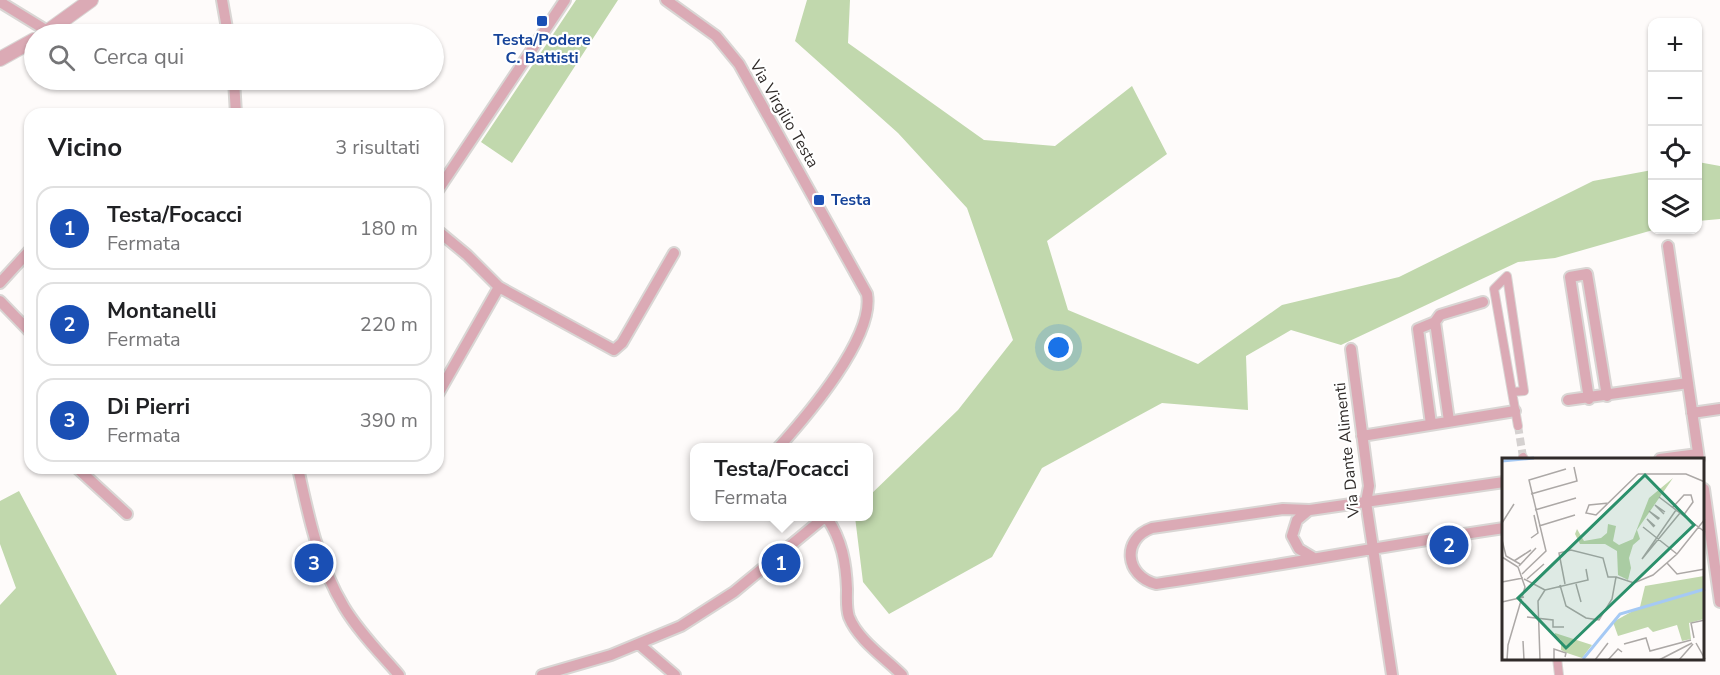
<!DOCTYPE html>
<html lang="it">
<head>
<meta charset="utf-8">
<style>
  body { margin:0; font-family:"Nunito Sans",sans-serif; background:#f6f6f6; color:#202124 }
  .controls { position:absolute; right:18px; top:18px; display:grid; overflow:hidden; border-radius:12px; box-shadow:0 2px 4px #0004 }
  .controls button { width:54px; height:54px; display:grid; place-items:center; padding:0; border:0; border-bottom:2px solid #e0e0e0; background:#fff; color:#202124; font:30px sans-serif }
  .you { position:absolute; left:1059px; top:348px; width:21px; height:21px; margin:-15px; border:4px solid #fff; border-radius:50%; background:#1a73e8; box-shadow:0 0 0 9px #1a73e833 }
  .badge { display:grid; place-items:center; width:39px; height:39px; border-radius:50%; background:#2b906b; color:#fff; font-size:20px; font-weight:700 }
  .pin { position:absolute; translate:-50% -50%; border:3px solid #fff; box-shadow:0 2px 6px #0006 }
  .popup { position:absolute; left:690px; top:443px; width:183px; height:78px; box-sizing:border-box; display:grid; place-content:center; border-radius:12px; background:#fff; filter:drop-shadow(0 2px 4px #0005); font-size:20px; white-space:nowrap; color:#757577 }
  .popup b { font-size:22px; color:#202124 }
  .popup::after { content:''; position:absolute; left:50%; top:100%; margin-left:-12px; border:12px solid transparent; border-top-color:#fff }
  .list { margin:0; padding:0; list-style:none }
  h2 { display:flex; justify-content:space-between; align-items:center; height:78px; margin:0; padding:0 24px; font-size:26px }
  h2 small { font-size:20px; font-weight:400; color:#757577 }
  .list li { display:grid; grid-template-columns:39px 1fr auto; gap:18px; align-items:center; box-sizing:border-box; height:84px; margin:0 12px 12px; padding:0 12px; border:2px solid #e0e0e0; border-radius:18px }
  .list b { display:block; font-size:22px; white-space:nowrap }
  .list p { margin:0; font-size:20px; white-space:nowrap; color:#757577 }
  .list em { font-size:20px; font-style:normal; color:#757577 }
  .icon { flex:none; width:33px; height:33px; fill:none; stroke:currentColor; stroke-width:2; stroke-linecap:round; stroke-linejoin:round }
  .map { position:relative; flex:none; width:1720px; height:675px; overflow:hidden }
  .search { position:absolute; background:#fff; box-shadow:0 2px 4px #0004; left:24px; top:24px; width:420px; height:66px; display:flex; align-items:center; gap:15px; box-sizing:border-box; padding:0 21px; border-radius:33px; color:#757577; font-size:22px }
  .panel { position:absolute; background:#fff; box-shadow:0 2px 4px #0004; left:24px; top:108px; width:420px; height:366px; border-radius:18px }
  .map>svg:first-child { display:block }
  .green { fill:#c1d8ad }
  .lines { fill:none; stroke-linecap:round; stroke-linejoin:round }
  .pedestrian-tunnel { stroke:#d5d1d0; stroke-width:8; stroke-dasharray:8 4; stroke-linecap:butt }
  .pedestrian-casing { stroke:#d9d6d4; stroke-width:10 }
  .minor-casing { stroke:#d9d6d4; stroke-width:14 }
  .tertiary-casing { stroke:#d9d6d4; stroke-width:16 }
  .pedestrian { stroke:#dbaab5; stroke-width:8 }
  .minor { stroke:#dbaab5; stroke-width:10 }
  .tertiary { stroke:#dbaab5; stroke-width:14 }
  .transit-dot { fill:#1a4fb4; stroke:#fff; stroke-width:2 }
  .labels { text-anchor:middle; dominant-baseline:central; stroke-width:4.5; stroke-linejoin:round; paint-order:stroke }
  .transit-label { font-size:16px; font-weight:bold; fill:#164399; stroke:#fff }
  .street-label { font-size:16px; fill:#302b29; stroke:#fff }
  .inset-river { fill:none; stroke:#a5c9f4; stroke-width:3 }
  .inset-road { fill:none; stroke:#aca8a6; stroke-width:1.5 }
  .view { fill:#2b906b; fill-opacity:0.15; stroke:#2b906b; stroke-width:3 }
  .inset-edge { fill:none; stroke:#302b29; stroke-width:3 }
</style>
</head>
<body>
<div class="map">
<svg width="1720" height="675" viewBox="0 0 1720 675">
  <rect width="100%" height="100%" fill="#fefbfa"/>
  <path class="green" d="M576 0H618L512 163 481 142Z
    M807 0H850L848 43 984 140 1055 146 1132 86 1167 154 1047 241 1068 310 1198 364 1282 305 1399 277 1593 181 1652 170 1653 230 1555 258 1518 262 1341 345 1291 330 1246 356 1248 410 1162 403 1042 468 992 557 889 614 863 582 855 517 868 516V497L958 410 1013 340 967 208 898 133 795 41Z
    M1698 162 1720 166V219L1698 221Z
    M19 491 117 675H0V605L16 588 0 544V501Z"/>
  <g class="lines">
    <path class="pedestrian-tunnel" d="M1518 426 1523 457"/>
    <defs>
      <path id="pedestrian" d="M1507 276 1524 391 1512 392 1494 289Z
        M1512 392 1518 426
        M1523 457 1524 459
        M1557 658 1559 675"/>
      <path id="minor" d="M222 0 228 34
        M666 0 716 36 739 64 867 294C875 337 806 417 778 448
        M0 2 49 32
        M234 80 236 114
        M438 190 565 0
        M438 231 467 255 499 287 614 350 622 343 674 253
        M1668 246 1699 459
        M0 283 30 250
        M0 301 30 332
        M1435 322 1440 315 1483 302
        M1351 349 1369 486 1366 502 1392 675
        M438 394 499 287
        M1589 399 1570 277 1587 274 1607 396
        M1568 400 1688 383
        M1692 413 1720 409
        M1431 424 1418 329 1435 322 1449 421
        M1362 436 1515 411
        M1660 459 1698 454
        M77 468 127 514
        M298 468C308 515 319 566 344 607 359 632 380 653 399 675
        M1504 482 1310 510 1283 509 1152 528C1121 539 1125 576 1156 584 1272 567 1388 545 1504 528
        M1704 489 1720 602
        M1309 510 1297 520 1292 536 1299 549 1314 558
        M827 518C842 540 846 563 847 589 847 598 846 608 849 617 858 640 885 658 902 675
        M640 645 675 675
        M542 675 611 655 681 626 734 592 826 516"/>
      <path id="tertiary" d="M44 34 91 0
        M0 59 34 40"/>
    </defs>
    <use href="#pedestrian" class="pedestrian-casing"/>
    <use href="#minor" class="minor-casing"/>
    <use href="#tertiary" class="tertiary-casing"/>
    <use href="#pedestrian" class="pedestrian"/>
    <use href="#minor" class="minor"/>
    <use href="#tertiary" class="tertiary"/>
  </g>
  <g class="transit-dot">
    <rect x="536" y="15" width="12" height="12" rx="3"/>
    <rect x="813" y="194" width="12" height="12" rx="3"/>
  </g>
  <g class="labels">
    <g class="transit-label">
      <text x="542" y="40">Testa/Podere<tspan x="542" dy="18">C. Battisti</tspan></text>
      <text x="831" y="200" text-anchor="start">Testa</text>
    </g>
    <g class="street-label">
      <text transform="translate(784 114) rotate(60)">Via Virgilio Testa</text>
      <text transform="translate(1347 450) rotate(-96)">Via Dante Alimenti</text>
    </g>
  </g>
  <g transform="translate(1502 458)">
    <rect width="202" height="202" fill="#fefbfa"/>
    <path d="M171 20 135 72 138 81 131 87 127 100 129 110 126 122 116 117 115 93 103 86H78L73 76 75 71 82 83 99 80 105 75 106 66 114 68 111 83 117 87 131 81 147 40ZM202 118V161L187 165 189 181 180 183 175 167 151 174 146 169 116 178 111 164 138 149 143 128ZM53 175 90 187 80 200 65 195 59 192V182L52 179Z" fill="#c1d8ad"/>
    <path class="inset-river" d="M0 3 32 0M81 201 118 156 203 131"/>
    <path class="inset-road" d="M136 16H184L203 24M29 36 75 23 72 9M157 39 203 74M107 45 87 47 84 55 94 57 136 16M171 49 182 37H189L191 44 181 58M33 52 74 40M174 52 140 101 178 55M147 53 157 60 156 61ZM162 56 153 47 163 54M0 65 12 46M37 68 73 57M141 69 175 96M152 69 145 61 153 68M29 80 36 75 32 57M0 82 4 98 18 106M0 99 16 109 23 129 6 187 5 202M12 103 29 92M165 105 175 116 203 111M17 108 34 90M20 116 44 93 27 22 64 11M114 119 132 125 151 117 175 96 203 61M22 121 43 132M25 121 42 106M0 124 21 120M74 126 79 144M58 127 64 148 84 160 97 162 110 141 114 119H106L101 100 69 92 57 95 63 126M43 132 86 122 84 111M0 144 22 139M25 159 51 162V169H62M192 180 189 165 203 162M21 183 22 202M194 185 203 201M122 186 144 180 148 193 189 182M38 202 36 143 43 132M52 202V191L64 195 63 199M82 202H93L106 185M106 202 116 191 120 194M157 202 190 185M177 202 191 186"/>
    <path class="view" d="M143 17 192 67 64 190 16 140Z"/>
    <rect width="202" height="202" class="inset-edge"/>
  </g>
</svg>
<div class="controls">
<button>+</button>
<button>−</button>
<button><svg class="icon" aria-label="locate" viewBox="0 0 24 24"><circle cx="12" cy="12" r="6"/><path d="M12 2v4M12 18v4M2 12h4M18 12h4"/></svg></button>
<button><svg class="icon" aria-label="layers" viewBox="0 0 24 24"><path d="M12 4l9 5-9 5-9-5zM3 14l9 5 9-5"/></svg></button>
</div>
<div class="you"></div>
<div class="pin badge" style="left:781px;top:563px;background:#1a4fb4">1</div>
<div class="popup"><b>Testa/Focacci</b>Fermata</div>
<div class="pin badge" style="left:1449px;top:545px;background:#1a4fb4">2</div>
<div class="pin badge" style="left:314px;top:563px;background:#1a4fb4">3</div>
<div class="search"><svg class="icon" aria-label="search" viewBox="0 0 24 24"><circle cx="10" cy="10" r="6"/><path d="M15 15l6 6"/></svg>Cerca qui</div>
<section class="panel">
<h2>Vicino<small>3 risultati</small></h2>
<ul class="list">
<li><span class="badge" style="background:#1a4fb4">1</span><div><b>Testa/Focacci</b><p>Fermata</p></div><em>180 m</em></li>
<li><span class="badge" style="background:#1a4fb4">2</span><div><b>Montanelli</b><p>Fermata</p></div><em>220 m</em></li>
<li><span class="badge" style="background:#1a4fb4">3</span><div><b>Di Pierri</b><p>Fermata</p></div><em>390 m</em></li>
</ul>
</section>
</div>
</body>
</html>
